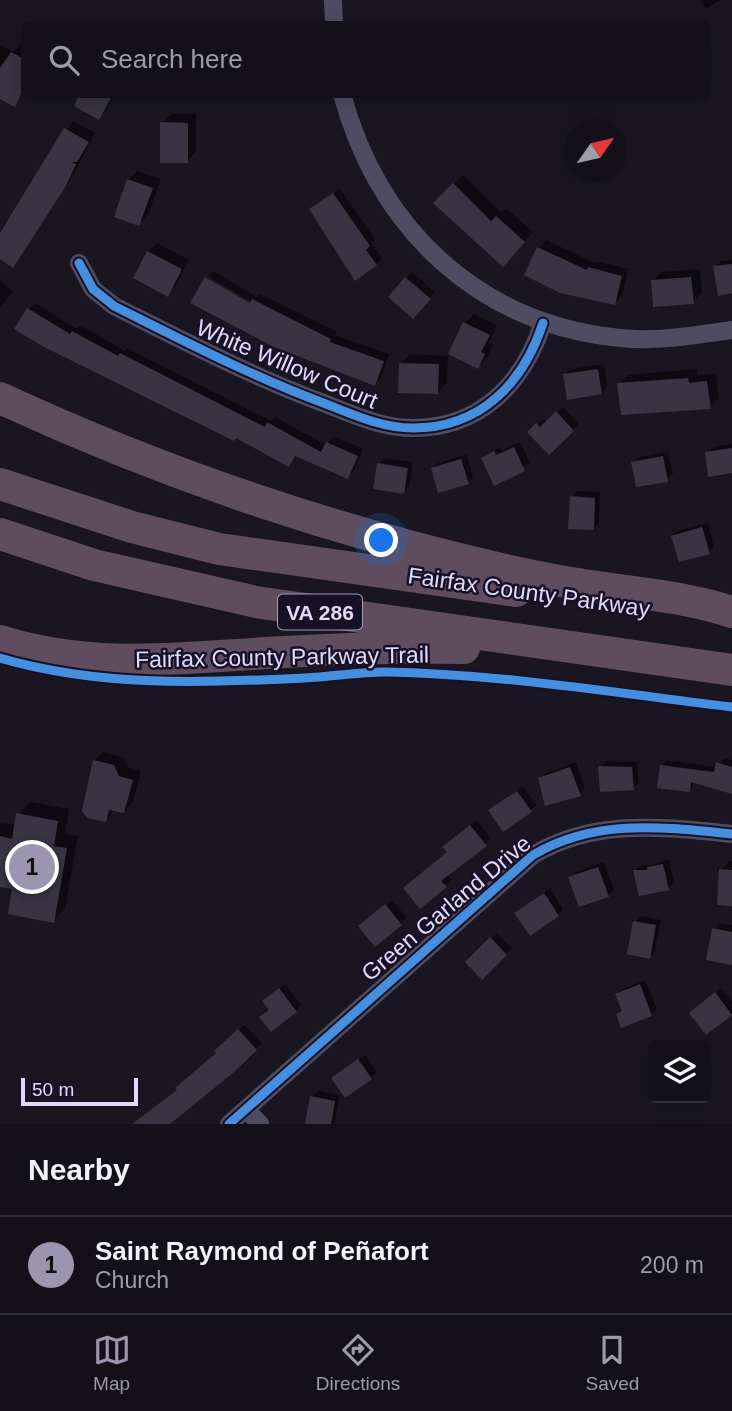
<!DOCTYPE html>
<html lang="en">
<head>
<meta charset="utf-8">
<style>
  body { margin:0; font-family:Helvetica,sans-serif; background:#1c1922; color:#f1f3f6 }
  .controls { position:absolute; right:21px; bottom:21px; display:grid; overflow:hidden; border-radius:7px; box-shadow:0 4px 18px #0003 }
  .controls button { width:63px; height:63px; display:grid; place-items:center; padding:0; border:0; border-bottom:2px solid #323038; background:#131019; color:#f1f3f6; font:35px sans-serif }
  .compass { position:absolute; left:564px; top:119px; width:63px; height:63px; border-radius:50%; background:#131019; box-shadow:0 4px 18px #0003; rotate:56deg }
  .scale { position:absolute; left:21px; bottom:18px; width:117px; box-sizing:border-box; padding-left:7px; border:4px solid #e1d9fc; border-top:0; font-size:19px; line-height:24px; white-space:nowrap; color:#e1d9fc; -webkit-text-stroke:5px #171126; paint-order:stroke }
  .you { position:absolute; left:382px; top:541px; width:24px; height:24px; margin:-18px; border:5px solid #fff; border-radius:50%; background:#1a73e8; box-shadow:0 0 0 10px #1a73e833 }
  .badge { display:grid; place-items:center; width:46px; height:46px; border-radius:50%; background:#9b95af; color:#111; font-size:23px; font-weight:700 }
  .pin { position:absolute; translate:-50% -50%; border:4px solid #fff; box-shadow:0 2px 7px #0006 }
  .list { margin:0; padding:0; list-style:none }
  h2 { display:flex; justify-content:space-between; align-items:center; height:91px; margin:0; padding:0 28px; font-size:30px }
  h2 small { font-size:23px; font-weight:400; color:#9d9da2 }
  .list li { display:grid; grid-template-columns:46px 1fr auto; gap:21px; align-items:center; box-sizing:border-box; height:98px; padding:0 28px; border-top:2px solid #323038 }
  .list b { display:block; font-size:26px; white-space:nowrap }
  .list p { margin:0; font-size:23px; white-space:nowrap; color:#9d9da2 }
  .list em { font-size:23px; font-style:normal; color:#9d9da2 }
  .icon { flex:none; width:38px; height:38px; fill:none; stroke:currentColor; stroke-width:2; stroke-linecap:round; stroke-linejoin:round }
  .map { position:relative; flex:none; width:732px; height:1124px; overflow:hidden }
  .search { position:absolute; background:#131019; box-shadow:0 4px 18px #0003; left:21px; right:21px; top:21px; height:77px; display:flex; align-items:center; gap:18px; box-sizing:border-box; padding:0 24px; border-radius:7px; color:#9d9da2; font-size:26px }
  .sheet { height:189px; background:#131019 }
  nav { display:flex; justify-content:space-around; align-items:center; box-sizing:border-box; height:98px; border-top:2px solid #323038; background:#131019; font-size:19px; color:#9d9da2 }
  nav a { display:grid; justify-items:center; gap:4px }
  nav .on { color:#9b95af }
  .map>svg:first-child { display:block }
  .shadow { fill:#0007 }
  .building { fill:#393443 }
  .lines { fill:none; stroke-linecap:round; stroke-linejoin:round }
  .street { stroke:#4f4c61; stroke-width:18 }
  .highway { stroke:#5f4c5f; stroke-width:32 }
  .cycleway-casing { stroke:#171126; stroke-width:13 }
  .cycleway { stroke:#468fdf; stroke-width:9 }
  .labels { text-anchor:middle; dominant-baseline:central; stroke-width:5; stroke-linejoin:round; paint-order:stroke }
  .shield { fill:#171126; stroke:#a49dbc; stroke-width:2 }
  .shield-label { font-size:21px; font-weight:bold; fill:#e1d9fc }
  .street-label { font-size:23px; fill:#e1d9fc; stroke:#171126 }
</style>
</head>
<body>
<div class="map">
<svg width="732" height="1124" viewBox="0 0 732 1124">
  <rect width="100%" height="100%" fill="#191621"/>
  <path class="shadow" d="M700 0H720L706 9Z
    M21 44 24 46V93L14 105 0 98V45L14 52Z
    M82 94H116L99 118Z
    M171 114H196V152L187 161 162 123Z
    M73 121 95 133 73 176 13 265 0 257V235Z
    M137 171 161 179 148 215 139 224 128 180Z
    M463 175 501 213 506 208 533 232 512 256 436 202Z
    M340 189 375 239 371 243 382 258 376 264 311 209Z
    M546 240 595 263 597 261 628 269 622 296 614 303 526 275 539 248Z
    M157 243 189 260 176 285 167 294 148 252Z
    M732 260V291L715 267 721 261Z
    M700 269 702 293 693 302 652 281 661 272Z
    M213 271 257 297 260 294 337 332 335 335 389 354 381 377 375 384 257 309 259 306 208 276Z
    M412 272 435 292 419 311 406 278Z
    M0 281 13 292 0 307Z
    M35 303 77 329 80 325 125 351 127 348 271 421 275 417 326 445 334 436 363 449 354 471 347 477 297 455 289 465 29 309Z
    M474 314 497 325 489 343 493 345 487 358 478 367 465 323Z
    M410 354 448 356 447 383 438 392 401 363Z
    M604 364 607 387 602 393 565 375 570 369Z
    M697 369V375L716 373 719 398 710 407 619 384 628 375Z
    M563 407 579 424 549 453 529 432 543 419 547 422Z
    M520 442 530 463 495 483 483 458 500 447 502 451Z
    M732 444V472L707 453 713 447Z
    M668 452 673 474 667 480 633 463 639 457Z
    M467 454 473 477 468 483 433 468 438 463Z
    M384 458 413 462 409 486 404 492 378 464Z
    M578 491 600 492 599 523 593 529 572 497Z
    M708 523 714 547 709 552 673 536 679 530Z
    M103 752 123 757 128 767 141 771 133 802 124 811 115 809 106 820 94 760Z
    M724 758 732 760V792L695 782 689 790 661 766 667 760 717 767Z
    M606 761 637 762 639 783 633 788 600 767Z
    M576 762 585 788 580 794 540 778 546 773Z
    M523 786 536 805 530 811 490 810Z
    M30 802 69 809 65 834 78 836 65 909 53 921 14 888 0 885V823L16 825 18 814Z
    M477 820 491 839 447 875 451 880 420 906 449 852 450 841Z
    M669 859 674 883 668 888 635 870 641 865H652Z
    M730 861H732V904L721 870Z
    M604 862 614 890 608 895 570 878 576 872Z
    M550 889 563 909 558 915 522 908Z
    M392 900 407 918 376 945 366 921Z
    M641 916 661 920 655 951 649 957 635 922Z
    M720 923 732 925V964L714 929Z
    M497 933 512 948 482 977 467 962Z
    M645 980 657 1009 651 1015 618 1014 623 1009 617 994 623 989Z
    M285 984 301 1005 296 1011 271 1009 270 995Z
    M721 988 732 1002V1013L706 1033 696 1007Z
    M244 1025 262 1043 169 1124H146Z
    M365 1055 377 1072 371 1078 339 1073Z
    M318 1091 340 1095 334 1124H307L312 1097Z"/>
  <path class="building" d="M11 52 24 59V88L15 107 0 99V68Z
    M80 94H113L99 120 74 106Z
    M160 122 188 123V163H160Z
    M64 128 89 142 77 162H71L76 164 66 186 13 268 0 259V233Z
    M127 179 153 188 139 226 114 217Z
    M453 183 491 221 496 216 525 242 503 267 433 203Z
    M333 193 370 246 366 250 377 265 355 281 309 209Z
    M537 247 587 270 588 267 622 276 615 305 560 293 524 275Z
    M147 251 182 269 168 297 133 278Z
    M732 264V293L718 296 713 266Z
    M205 277 250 303 252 299 331 339 330 342 384 361 375 386 272 346 190 303Z
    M405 277 431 299 413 319 388 297Z
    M691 277 694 304 653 307 651 280Z
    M27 308 70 334 72 331 118 356 120 353 265 427 267 422 321 452 326 442 358 456 348 479 295 456 289 467 236 438 234 441 44 347 14 329Z
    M463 322 490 335 481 352 485 354 478 369 448 354Z
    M399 363 439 364 438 394 398 393Z
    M598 369 602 394 567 400 563 374Z
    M688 378 689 383 707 381 711 409 621 415 617 383Z
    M556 411 574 431 549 455 527 432 536 423 540 427Z
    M514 447 525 471 494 486 481 458 494 451 496 455Z
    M732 448V473L708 477 705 452Z
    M663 456 668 482 636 487 631 462Z
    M461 459 469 484 438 493 431 468Z
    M377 463 408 468 404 494 373 489Z
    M570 496 595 498 594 530 568 529Z
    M702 527 710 554 679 562 671 536Z
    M93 760 114 765 119 776 133 780 124 813 109 810 106 822 87 818 82 811Z
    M716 762 732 767V794L691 782 690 792 657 788 660 765 714 772Z
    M598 766 632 767 634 790 600 792Z
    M570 767 581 796 545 806 538 778Z
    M517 791 532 812 503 832 488 810Z
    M16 813 58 821 54 846 67 848 54 923 8 914 12 889 0 887V836L12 839Z
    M470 825 487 846 441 881 447 887 420 909 403 888 447 852 442 847Z
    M663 864 669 890 639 896 633 870H647V867Z
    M598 867 609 897 579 907 568 877Z
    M719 869 732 870V906L717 905Z
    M544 893 559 916 530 936 514 913Z
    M385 904 402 925 375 947 358 926Z
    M633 921 656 925 650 959 627 954Z
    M712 928 732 932V965L706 960Z
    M490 937 507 955 482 980 465 962Z
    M640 984 652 1016 621 1028 616 1014 622 1011 615 994Z
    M279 988 297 1012 271 1032 259 1017 269 1010 262 1001Z
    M715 992 732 1015 706 1035 689 1013Z
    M238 1029 257 1050 234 1072 170 1124H132L177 1090 175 1088 216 1053 214 1051Z
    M358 1059 372 1079 345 1098 331 1078Z
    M310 1096 335 1101 331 1124H305Z"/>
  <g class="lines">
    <path class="street" d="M333 0 334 24
      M342 94C379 230 479 324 620 338 658 342 695 335 732 330
      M79 263 93 289 114 306C184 341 253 377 326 404 354 415 382 428 413 428 480 428 523 384 543 323
      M246 1109 260 1124
      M229 1124 533 855C596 818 662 827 732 834"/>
    <path class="highway" d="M0 398C162 473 323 528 497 568 535 577 574 584 612 589 653 595 693 599 732 612
      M0 484 132 527 219 549 516 591
      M0 534 94 565 256 602 732 670
      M0 641C90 669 173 659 266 653 332 649 398 647 464 648"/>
    <defs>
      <path id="cycleway" d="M79 263 93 289 114 306C184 341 253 377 326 404 354 415 382 428 413 428 480 428 523 384 543 323
        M0 658C99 687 203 683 305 678 331 677 358 672 384 672 501 674 616 693 732 707
        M229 1124 533 855C596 818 662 827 732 834"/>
    </defs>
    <use href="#cycleway" class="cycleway-casing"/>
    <use href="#cycleway" class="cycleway"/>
  </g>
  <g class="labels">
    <rect class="shield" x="278" y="594.5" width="84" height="35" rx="5"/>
    <g class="shield-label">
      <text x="320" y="612">VA 286</text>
    </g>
    <g class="street-label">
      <text transform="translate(287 364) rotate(23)">White Willow Court</text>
      <text transform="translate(529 592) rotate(8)">Fairfax County Parkway</text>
      <text transform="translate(282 657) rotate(-1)">Fairfax County Parkway Trail</text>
      <text transform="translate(446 908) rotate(-40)">Green Garland Drive</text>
    </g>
  </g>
</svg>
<div class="controls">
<button><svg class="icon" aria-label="layers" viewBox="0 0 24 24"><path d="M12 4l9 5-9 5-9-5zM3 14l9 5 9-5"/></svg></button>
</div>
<svg class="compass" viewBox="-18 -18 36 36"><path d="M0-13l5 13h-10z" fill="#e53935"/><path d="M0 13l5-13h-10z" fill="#9d9da2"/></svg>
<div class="scale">50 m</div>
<div class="you"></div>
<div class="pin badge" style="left:32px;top:867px">1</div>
<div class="search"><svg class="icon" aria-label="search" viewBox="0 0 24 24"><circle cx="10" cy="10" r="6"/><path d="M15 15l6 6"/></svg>Search here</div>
</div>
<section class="sheet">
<h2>Nearby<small></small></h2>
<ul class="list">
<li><span class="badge">1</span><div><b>Saint Raymond of Peñafort</b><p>Church</p></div><em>200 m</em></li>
</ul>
</section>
<nav>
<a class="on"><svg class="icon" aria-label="map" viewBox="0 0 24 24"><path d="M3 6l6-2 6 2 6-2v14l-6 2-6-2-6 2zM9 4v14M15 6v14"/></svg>Map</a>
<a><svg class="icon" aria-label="directions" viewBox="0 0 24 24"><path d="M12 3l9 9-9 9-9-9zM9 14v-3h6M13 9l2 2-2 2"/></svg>Directions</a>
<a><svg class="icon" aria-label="saved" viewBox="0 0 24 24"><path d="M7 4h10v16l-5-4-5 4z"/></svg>Saved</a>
</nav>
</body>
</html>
